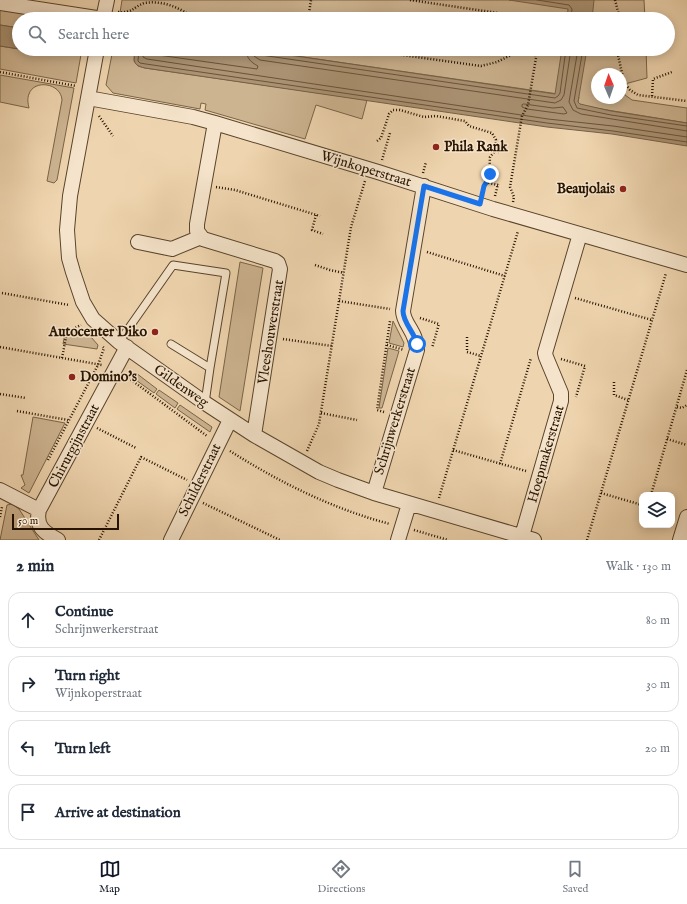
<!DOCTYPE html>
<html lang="en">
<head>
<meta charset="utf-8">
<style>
  body { margin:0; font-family:"IM FELL English",serif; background:#f6f6f7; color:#1f2937 }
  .controls { position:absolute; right:12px; bottom:12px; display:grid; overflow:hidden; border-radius:8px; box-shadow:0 2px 10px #0003 }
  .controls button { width:36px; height:36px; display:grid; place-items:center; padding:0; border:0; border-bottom:1px solid #e0e1e3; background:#fff; color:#1f2937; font:20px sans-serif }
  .compass { position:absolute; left:591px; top:68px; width:36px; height:36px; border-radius:50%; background:#fff; box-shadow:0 2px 10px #0003; rotate:358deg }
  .scale { position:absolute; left:12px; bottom:10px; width:107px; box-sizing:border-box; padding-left:4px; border:2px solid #271300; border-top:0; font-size:11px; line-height:14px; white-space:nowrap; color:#271300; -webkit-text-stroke:3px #f5e4cb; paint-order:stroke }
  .stop { position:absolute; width:12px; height:12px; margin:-9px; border:3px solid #1a73e8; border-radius:50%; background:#fff }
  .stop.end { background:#1a73e8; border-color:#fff; box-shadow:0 1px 4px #0008 }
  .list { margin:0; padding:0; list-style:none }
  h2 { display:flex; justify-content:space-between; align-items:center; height:52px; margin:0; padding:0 16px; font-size:17px }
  h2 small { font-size:13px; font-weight:400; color:#747a83 }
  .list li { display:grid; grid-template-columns:26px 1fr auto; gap:12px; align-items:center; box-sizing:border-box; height:56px; margin:0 8px 8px; padding:0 8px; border:1px solid #e0e1e3; border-radius:12px }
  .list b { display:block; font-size:15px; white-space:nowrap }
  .list p { margin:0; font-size:13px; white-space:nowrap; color:#747a83 }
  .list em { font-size:13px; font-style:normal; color:#747a83 }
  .icon { flex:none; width:22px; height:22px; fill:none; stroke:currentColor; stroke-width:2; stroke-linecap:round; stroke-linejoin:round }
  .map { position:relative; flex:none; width:687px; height:540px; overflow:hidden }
  .search { position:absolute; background:#fff; box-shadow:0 2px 10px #0003; left:12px; right:12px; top:12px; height:44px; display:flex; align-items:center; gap:10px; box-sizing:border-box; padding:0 14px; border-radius:22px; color:#747a83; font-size:15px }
  .sheet { height:308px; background:#fff }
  nav { display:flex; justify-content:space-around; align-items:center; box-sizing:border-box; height:56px; border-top:1px solid #e0e1e3; background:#fff; font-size:11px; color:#747a83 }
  nav a { display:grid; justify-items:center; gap:2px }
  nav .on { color:#111827 }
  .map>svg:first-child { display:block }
  .green { fill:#cdb491; stroke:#7a6448 }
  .water { fill:#ab9374; stroke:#766046 }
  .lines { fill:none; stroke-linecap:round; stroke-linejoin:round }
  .shore { stroke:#69533a; stroke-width:1 }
  .service-casing { stroke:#59442c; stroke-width:9 }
  .minor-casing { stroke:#59442c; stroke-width:16 }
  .path { stroke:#271300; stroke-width:2.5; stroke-dasharray:1 2; stroke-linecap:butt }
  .service { stroke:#f5e4cb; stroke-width:7 }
  .minor { stroke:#f5e4cb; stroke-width:14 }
  .route { stroke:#1a73e8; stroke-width:5 }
  .poi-dot { fill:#8f2418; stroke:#f5e4cb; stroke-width:1.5 }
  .labels { text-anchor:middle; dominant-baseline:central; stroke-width:3; stroke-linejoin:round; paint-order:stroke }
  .poi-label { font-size:14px; font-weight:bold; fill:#271300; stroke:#f5e4cb; text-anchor:start }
  .street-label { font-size:14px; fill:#271300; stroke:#f5e4cb }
</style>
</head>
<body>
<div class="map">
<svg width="687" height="540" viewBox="0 0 687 540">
  <rect width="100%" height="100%" fill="#efd5af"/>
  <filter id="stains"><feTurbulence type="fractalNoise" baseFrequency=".005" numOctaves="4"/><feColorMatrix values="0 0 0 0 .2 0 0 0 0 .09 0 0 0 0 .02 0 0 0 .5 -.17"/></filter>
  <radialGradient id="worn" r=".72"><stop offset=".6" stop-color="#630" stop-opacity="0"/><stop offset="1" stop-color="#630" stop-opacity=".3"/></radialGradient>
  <path class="green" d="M122 0H644L645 19H119Z
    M0 10 60 19H19V28L0 25Z
    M0 46 47 53H52L59 49H82L76 83 0 69Z
    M113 49H135L134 61 138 66 145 68 367 100 362 119 316 105 305 139 205 110 206 104 201 103 200 109 113 93 106 85Z
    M248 49H646L647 78 621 85V74H597V98H621V86L625 95 632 100 687 108V123L583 106 580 104 578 102 579 97Z
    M0 75 74 88 57 180 54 183 47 181 62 100C61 83 34 79 29 94 27 99 28 103 29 108L0 102Z
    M240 262 263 268 240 411 219 397Z
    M393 321 404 343 403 347 389 343Z
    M83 328 98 345 97 349 63 344 65 333H72Z
    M388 348 399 351 382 408H379Z
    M136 373 157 389 154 393 133 378Z
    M159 390 178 403 175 408 156 394Z
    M180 405 212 427 210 432 177 409Z
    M33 417 65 423 29 493 21 488 25 485 21 475H23Z
    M12 504 19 509 39 540H0L7 505Z"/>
  <path class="water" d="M509 0H594L592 19H567L568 9Z
    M0 25 19 28V49L0 46Z
    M135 49H248L555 94 562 49H587L578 102 580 104 611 111 687 123V146L612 134 547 127 145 68C132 65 134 61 135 49Z"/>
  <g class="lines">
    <path class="shore" d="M537 0 569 5 572 9 571 19
      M139 49 138 61 140 63 146 64 547 123 613 131 687 142
      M144 49 143 57 147 59 548 119 613 126 687 137
      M150 49V52L151 54 257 69 258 66C250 62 246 57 246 49
      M252 49 254 56 260 60 555 103 561 100 564 95 571 49
      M257 49 258 53 261 55 555 98 558 96 560 93 566 49
      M578 49 569 102 573 110 581 114 687 131
      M583 49 574 101 577 108 611 115 687 126
      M524 104 553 108 563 107 567 113 564 114 527 109 522 107V105Z"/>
    <defs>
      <path id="service" d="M119 342 173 265 226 273 210 368
        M171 344 210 368 205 403"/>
      <path id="minor" d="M0 3 103 19
        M103 19 107 0
        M97 49 70 196 67 230 69 258 73 272 83 302 93 319 119 342 205 403 254 435 319 472 338 480 374 493 534 540
        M88 98 193 117 215 123 378 172 493 209 687 265
        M215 123 197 224V231L203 239 275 261 278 263 280 269 254 435
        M138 242 172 249 201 237
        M0 490 39 510
        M374 493 417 350C417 332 403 324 403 311L424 186
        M522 536 561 401V393L546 357 545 353 580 234
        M58 540C45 533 35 527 39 510L127 347
        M171 540 230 420
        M398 540 409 504
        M680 540 687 517"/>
    </defs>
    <use href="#service" class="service-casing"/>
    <use href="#minor" class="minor-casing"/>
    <path class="path" d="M410 0 498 13 503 19
      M615 0 620 19
      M118 12C133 13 132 8 144 3 164 0 180 8 196 19
      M308 19 311 0
      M359 49 481 66 497 62 523 49
      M602 49 611 51 618 55 624 82 630 90 638 95 687 101
      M303 54 304 49
      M0 72 76 86
      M652 96 653 79 672 72
      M99 116 113 136
      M377 141 381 138 389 114 393 110H400L424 117 436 116 465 121 469 126 492 133 496 140 495 151
      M382 160 390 133
      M490 168 496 169
      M423 173 426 162
      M487 180 489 183 498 185
      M216 187 235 190 320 216
      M482 192 484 186 489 178 490 157 495 151 499 152
      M495 196 498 184
      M513 202 514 197 510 187 522 116 528 105 536 58 535 49
      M316 215 312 230 323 234
      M427 252 505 276
      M315 265 330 270 344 273
      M2 293 69 305
      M575 298 652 320
      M339 301 390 309
      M420 318 439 324 432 348
      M467 337V352L481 356
      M283 339 332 346
      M387 345 404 350
      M0 347 102 365
      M62 358 67 332 81 325
      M561 359 585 366 576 397
      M126 376 207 436
      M614 382V395L628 400
      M0 394 26 398
      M677 407 682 408 687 405
      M17 411 68 420
      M384 412 377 410 390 321
      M321 413 357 420
      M97 428 136 448
      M667 439 687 445
      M453 450 526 471
      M230 451C279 482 333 509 390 524
      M307 451 319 424 351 227 365 181
      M48 460 98 365 104 348 103 347
      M500 464 531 358
      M601 493 642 505
      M651 495 687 370
      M439 498 518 231
      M203 503 280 540
      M0 517 2 507
      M414 530 448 540
      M99 540 141 457 187 480
      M587 540 666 273"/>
    <use href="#service" class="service"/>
    <use href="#minor" class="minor"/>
  </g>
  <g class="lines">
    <path class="route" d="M417 344C415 333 403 323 403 311L424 186 480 204 484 186 489 178 490 174"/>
  </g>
  <g class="poi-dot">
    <circle cx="436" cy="147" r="4"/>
    <circle cx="623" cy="189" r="4"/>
    <circle cx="155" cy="332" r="4"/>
    <circle cx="72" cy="377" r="4"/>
  </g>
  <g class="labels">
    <g class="poi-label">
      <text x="444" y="147">Phila Rank</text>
      <text x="615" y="189" text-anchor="end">Beaujolais</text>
      <text x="147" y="332" text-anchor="end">Autocenter Diko</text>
      <text x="80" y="377">Domino's</text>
    </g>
    <g class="street-label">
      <text transform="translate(366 169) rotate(17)">Wijnkoperstraat</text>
      <text transform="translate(271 332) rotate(-81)">Vleeshouwerstraat</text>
      <text transform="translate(181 386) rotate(35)">Gildenweg</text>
      <text transform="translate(395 421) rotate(-73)">Schrijnwerkerstraat</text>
      <text transform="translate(74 446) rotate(-62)">Chirurgijnstraat</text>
      <text transform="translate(546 454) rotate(-74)">Hoepmakerstraat</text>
      <text transform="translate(200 480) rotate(-64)">Schilderstraat</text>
    </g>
  </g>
  <rect width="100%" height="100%" filter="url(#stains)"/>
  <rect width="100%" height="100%" fill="url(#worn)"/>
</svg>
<div class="controls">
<button><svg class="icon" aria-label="layers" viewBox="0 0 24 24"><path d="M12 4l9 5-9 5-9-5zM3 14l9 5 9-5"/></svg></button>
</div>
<svg class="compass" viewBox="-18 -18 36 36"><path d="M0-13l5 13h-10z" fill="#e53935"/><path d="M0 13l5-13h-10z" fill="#747a83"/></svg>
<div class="scale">50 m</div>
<div class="stop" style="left:417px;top:344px"></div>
<div class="stop end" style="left:490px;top:174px"></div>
<div class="search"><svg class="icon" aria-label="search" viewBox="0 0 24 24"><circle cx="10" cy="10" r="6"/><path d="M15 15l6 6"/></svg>Search here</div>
</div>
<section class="sheet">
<h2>2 min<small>Walk · 130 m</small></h2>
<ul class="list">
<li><svg class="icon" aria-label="ahead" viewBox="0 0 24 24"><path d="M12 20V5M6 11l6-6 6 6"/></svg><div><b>Continue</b><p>Schrijnwerkerstraat</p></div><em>80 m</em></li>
<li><svg class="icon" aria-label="right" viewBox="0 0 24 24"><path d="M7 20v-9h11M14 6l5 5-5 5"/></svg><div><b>Turn right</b><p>Wijnkoperstraat</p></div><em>30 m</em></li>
<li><svg class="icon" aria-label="left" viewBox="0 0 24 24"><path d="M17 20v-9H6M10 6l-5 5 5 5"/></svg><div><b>Turn left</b></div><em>20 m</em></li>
<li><svg class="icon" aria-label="arrive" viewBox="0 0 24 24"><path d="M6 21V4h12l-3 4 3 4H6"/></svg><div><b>Arrive at destination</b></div></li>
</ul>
</section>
<nav>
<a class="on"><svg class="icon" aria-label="map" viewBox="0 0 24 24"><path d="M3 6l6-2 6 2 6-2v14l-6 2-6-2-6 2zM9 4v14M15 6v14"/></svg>Map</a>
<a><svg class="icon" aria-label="directions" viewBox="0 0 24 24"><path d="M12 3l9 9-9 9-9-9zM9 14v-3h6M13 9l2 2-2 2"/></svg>Directions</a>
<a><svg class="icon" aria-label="saved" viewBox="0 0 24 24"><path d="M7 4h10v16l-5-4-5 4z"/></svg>Saved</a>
</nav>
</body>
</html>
